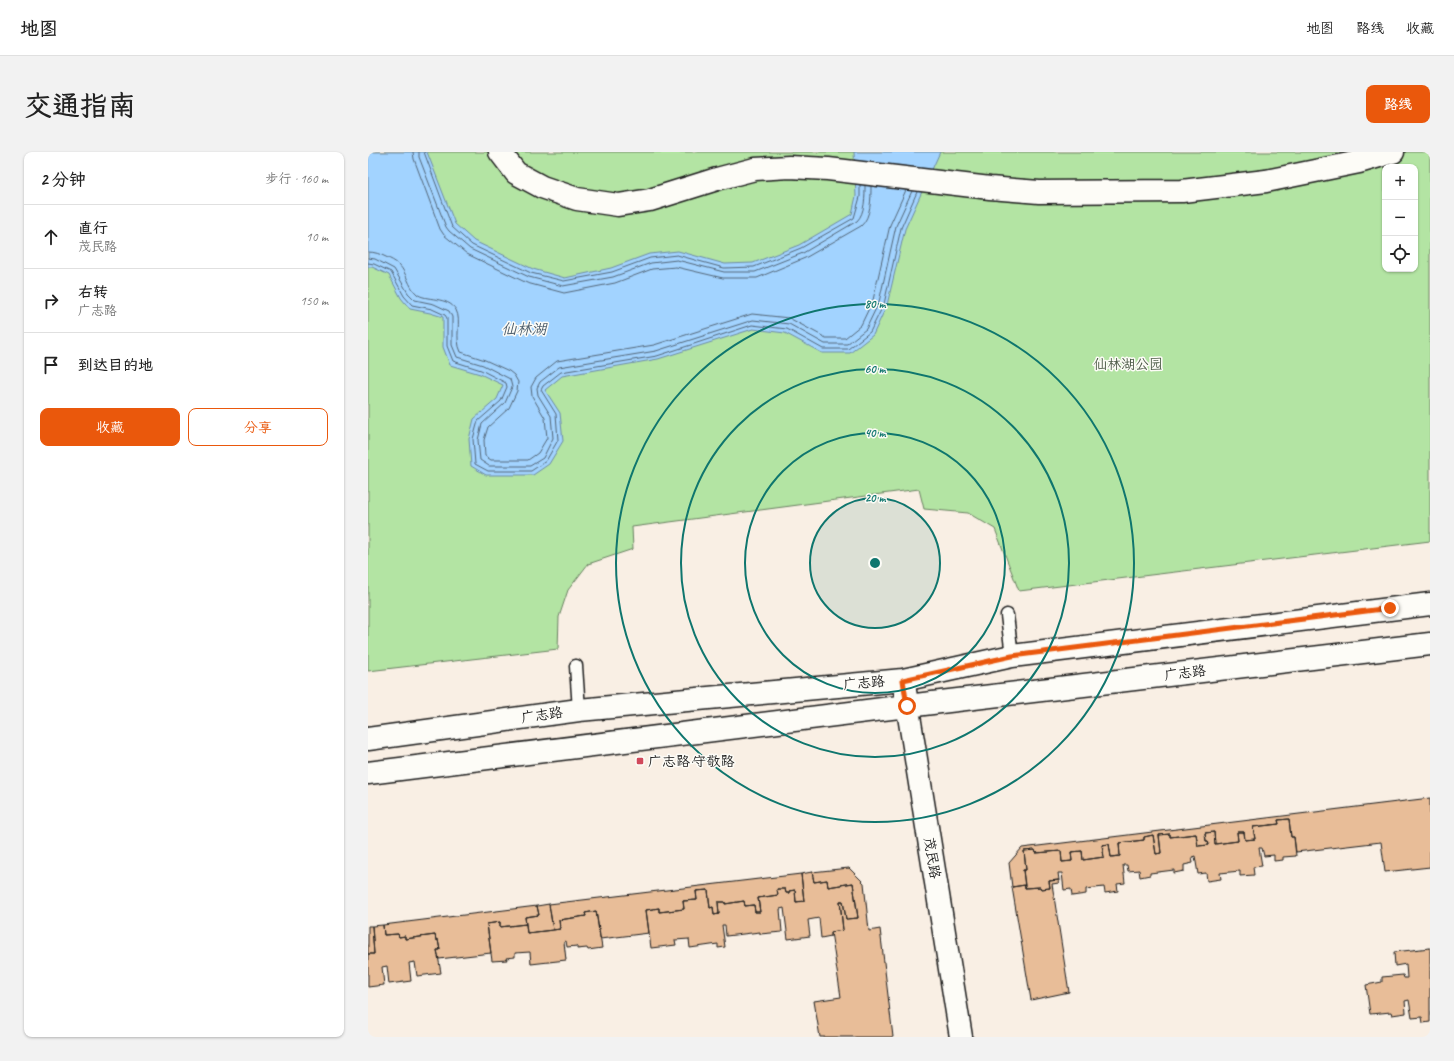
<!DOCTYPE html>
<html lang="zh">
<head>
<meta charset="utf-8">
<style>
  body { margin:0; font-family:Caveat,"LXGW WenKai TC",sans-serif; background:#f2f2f2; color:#222 }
  .controls { position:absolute; right:12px; top:12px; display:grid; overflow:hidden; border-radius:8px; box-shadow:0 1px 3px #0004 }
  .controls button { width:36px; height:36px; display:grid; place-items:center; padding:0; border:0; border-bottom:1px solid #e0e0e0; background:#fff; color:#222; font:20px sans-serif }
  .stop { position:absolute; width:12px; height:12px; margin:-9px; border:3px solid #ea580c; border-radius:50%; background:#fff }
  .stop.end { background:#ea580c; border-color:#fff; box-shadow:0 1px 4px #0008 }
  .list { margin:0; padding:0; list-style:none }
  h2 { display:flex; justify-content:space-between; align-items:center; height:52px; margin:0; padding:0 16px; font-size:17px }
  h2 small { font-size:13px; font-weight:400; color:#767676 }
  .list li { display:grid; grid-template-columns:26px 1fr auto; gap:12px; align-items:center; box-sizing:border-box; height:64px; padding:0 16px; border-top:1px solid #e0e0e0 }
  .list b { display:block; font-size:15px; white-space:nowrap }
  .list p { margin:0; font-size:13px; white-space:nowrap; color:#767676 }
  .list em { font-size:13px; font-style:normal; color:#767676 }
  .actions { display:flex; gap:8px; padding:12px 16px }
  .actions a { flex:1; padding:9px 0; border:1px solid #ea580c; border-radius:8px; text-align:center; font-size:14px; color:#ea580c }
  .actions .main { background:#ea580c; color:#fff }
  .icon { flex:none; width:22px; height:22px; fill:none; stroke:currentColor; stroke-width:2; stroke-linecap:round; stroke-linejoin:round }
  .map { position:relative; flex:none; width:1062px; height:885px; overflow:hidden; border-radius:8px }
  header { display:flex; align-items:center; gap:24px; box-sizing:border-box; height:56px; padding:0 20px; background:#fff; border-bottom:1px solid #e0e0e0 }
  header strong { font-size:19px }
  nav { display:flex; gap:22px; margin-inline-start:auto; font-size:14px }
  .intro { display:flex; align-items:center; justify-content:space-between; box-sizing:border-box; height:96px; padding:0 24px }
  h1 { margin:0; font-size:28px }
  .button { padding:10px 18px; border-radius:8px; background:#ea580c; color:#fff; font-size:14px; font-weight:700 }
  main { display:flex; gap:24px; padding:0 24px }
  aside { flex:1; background:#fff; border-radius:8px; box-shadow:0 1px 3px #0004 }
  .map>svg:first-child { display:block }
  .green { fill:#b3e4a3; stroke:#688060; fill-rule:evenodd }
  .water { fill:#a2d3ff; stroke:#6c8aa4 }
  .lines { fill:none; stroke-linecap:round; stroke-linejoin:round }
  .shore { stroke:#526577; stroke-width:1 }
  .building { fill:#e8bd98; stroke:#1c1c1c }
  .lane-casing { stroke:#1c1c1c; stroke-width:15 }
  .street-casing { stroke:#1c1c1c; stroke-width:25 }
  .secondary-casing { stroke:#1c1c1c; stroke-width:25 }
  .lane { stroke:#fdfcf7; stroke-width:12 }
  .street { stroke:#fdfcf7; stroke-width:22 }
  .secondary { stroke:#fdfcf7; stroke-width:22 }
  .route { stroke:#ea580c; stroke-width:5 }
  .ring { fill:none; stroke:#0f766e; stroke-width:2 }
  .poi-dot { fill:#d1495b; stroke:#fdfcf7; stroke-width:1.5 }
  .labels { text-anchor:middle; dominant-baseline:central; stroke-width:3; stroke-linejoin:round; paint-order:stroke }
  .park-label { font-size:14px; fill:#495844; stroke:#fdfcf7 }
  .street-label { font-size:14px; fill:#1c1c1c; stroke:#fdfcf7 }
  .poi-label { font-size:14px; fill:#1c1c1c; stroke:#fdfcf7; text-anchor:start }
  .water-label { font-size:15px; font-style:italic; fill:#4b5c6b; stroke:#fdfcf7 }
  .centre { fill:#0f766e; stroke:#fdfcf7; stroke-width:2 }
  .ring-label { font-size:12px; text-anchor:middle; font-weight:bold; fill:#0f766e; stroke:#fdfcf7; stroke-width:3; stroke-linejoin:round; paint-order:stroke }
</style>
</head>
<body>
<header>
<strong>地图</strong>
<nav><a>地图</a><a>路线</a><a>收藏</a></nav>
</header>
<div class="intro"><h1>交通指南</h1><a class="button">路线</a></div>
<main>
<aside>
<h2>2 分钟<small>步行 · 160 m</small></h2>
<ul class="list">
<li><svg class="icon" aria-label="ahead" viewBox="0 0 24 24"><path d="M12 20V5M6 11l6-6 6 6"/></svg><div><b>直行</b><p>茂民路</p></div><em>10 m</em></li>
<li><svg class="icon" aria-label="right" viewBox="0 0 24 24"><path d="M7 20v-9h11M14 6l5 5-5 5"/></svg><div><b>右转</b><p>广志路</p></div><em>150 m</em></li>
<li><svg class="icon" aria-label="arrive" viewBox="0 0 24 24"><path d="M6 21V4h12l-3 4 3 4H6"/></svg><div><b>到达目的地</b></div></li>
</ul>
<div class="actions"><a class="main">收藏</a><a>分享</a></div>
</aside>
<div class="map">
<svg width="1062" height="885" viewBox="0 0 1062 885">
  <rect width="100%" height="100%" fill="#f9efe4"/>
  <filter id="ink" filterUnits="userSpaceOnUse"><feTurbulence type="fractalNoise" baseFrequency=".025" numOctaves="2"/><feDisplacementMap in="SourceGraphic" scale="8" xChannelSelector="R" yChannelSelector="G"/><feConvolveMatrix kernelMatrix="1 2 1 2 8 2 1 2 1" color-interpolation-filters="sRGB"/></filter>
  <g filter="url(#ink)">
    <path class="green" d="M0 0H1062V389L651 439 627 377 600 361 556 357 551 337 264 375 265 397 220 412 200 438 191 465 190 497 0 519ZM1017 15H1047V117H1017Z"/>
    <path class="water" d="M0 0H59L87 72 106 89 165 117 197 126 243 116 281 102 310 99 357 112 385 111 431 93 484 62 488 44 486 0H572L537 77 519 153 505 183 482 201H454L417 181 385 177 290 207 194 224 177 238 192 261 195 289 181 312 165 323H118L103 314 101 287 106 267 129 247 135 233 112 222 82 213 75 195V165L62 161 42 157 33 146 21 123 4 115H0Z"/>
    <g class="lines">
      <path class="shore" d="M45 0 46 7 72 77 76 83 99 102 159 131 196 141 247 131 284 117 308 115 355 126H389L437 106 493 74C503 65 503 47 503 34
        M51 0V5L78 75 81 79 102 97 161 125 195 134 245 125 283 111 309 108 356 120H387L435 101 489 69C497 61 497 45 497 33
        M56 0 84 75 104 93 163 121 196 129 244 120 282 106 309 103 356 116 386 115 433 96 486 66 492 45V33
        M0 100C7 100 12 102 18 105 22 107 27 109 31 113 39 121 40 134 49 142 57 149 80 144 88 158 94 169 86 186 93 200L117 208 141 219 146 223 150 230 149 239 141 256 120 275 116 288 117 304 123 308H160L170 301 179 286 177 266 164 244 163 235 168 226 189 209 286 193 384 162 421 166 458 186H477L493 173 505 148 522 73 538 38
        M0 106 7 107 26 117 40 141 47 148 66 152 81 159 84 165V193L89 205 115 213 142 227 144 235 137 251 114 272 110 288 112 308 121 314H162L175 306 185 286 183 264 170 243 169 236 172 230 191 215 288 199 385 168 421 172 457 192H479L498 177 511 150 528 74 544 39
        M0 111 6 112 23 120 36 144 44 153 64 157 77 163 79 166V194L85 209 113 218 138 231 139 235 133 249 110 269 105 287 107 312 120 319H163L178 309 190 288 188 262 173 238 175 234 193 220 289 204 384 173 419 177 455 197H480L502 180 516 152 533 76 549 40"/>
    </g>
    <path class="building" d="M1062 646V715L1017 720 1013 690 928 700 926 685H923L921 667 910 668 911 672 885 675 887 687 877 688 876 680H869L870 689 847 692 846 680 837 681 838 689H840L841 693 830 694 828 682 802 685V682L791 683 793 701 788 702 785 683 776 685V688L751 691 752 704 743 705 741 692 734 693 736 705 715 708 714 699 703 700 704 709 694 710 693 699 668 701 667 698 656 699 658 718H655L657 733 644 735 641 711 654 696Z
      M921 667 923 685H926L928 704 915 705V708L906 709V703L896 704 894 696H891L894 714 885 715 886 723 872 724V719L852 721 853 727 839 729 838 721 830 722 827 704 824 705 825 711 816 713V719L806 721V718L782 721V723L772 725 771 718 760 719 759 713H755L757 731 749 732 750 739 737 741 736 735 718 737V742L704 744 703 737 696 738 694 721H690L691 728 681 729 682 736 673 737 672 735 657 736 655 718H658L656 699 667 698 668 701 693 699 694 710 704 709 703 700 714 699 715 708 736 705 734 693 741 692 743 705 752 704 751 691 776 688V685L785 683 788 702 793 701 791 683 802 682V685L828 682 830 694 841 693 840 689H838L837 681 846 680 847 692 870 689 869 680H876L877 688 887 687 885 675 911 672 910 668Z
      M481 716 496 731 501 779 512 777 525 885H452L446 849 473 845 463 780 475 778 472 749H475L478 767 490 766 485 731 460 735 459 728 446 730 444 720Z
      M444 720 446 730 459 728 460 735 485 731 490 766 478 767 475 749H472L475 778 463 780V784L453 786 451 766 440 768 442 784 420 787 416 756 412 757 414 780 392 782V780L358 784 357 773H354L357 795 350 796V792L322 796 321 787 307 788 308 793 283 796 278 758 291 756V760L316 757 315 749 329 748 328 739 340 738 342 756 345 755 346 763 351 762 350 750H357V752L376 749 377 754 386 753 387 760H392L390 746 410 743 409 737H417L418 741H421V739L427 738 428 750 436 749 433 722Z
      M433 722 436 749 428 750 427 738 421 739V741H418L417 737H409L410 743 390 746 392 760H387L386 753 377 754 376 749 357 752V750H350L351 762 346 763 345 755 342 756 340 738 328 739 329 748 315 749 316 757 291 760V756L278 758 281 781 232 787 228 759 217 761 218 764 191 768 192 777 185 778 181 752Z
      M691 728V731L684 732 701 840 663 848 644 735 657 733V736L672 735 673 737 682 736 681 729Z
      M181 752 185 778 159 781 157 765 171 763 169 754Z
      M169 754 171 763 157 765 158 772 132 775V770L119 772 123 801 71 807 69 798H72L70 788H68L67 783 37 787V784L31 785 30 782 16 783 15 773Z
      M228 759 234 796 220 798 219 796 209 797V794L199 795 198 789 196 790 198 808 163 812 162 800 147 801V805L138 806 139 808 124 809 119 772 132 770V775L158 772 159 781 185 778 192 777 191 768 218 764 217 761Z
      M15 773 16 783 30 782 31 785 37 784V787L67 783 68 788H70L72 798H69L73 821 49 824 47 810 41 811 43 829 21 832 19 814 14 815 16 833 0 835V802H6L4 774Z
      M0 774H4L6 802H0Z
      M1062 796V870L1055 871 1054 865 1044 866 1041 848 1037 849 1038 861 1024 863 1023 860 1002 862 998 833 1014 830V825L1035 823 1036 826H1039L1038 812 1027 814 1026 800Z"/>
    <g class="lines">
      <defs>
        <path id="lane" d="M639 463 644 504
          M208 514 211 558"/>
        <path id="street" d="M132 0 148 21 174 35 209 47 250 53 282 48 349 27 387 17 421 15 460 17 622 36 671 40 814 39 898 29 991 10 1025 0"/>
        <path id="secondary" d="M537 539 593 885
          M0 587 211 558 535 528 644 504 1062 452
          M0 621 539 554 1062 492"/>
      </defs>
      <use href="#lane" class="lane-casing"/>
      <use href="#street" class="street-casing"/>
      <use href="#secondary" class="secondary-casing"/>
      <use href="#lane" class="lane"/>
      <use href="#street" class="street"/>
      <use href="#secondary" class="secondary"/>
    </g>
  </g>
  <g class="lines" filter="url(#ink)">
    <path class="route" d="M539 554 535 528 644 504 1022 456"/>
  </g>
  <circle cx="507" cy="411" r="65" fill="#0f766e" fill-opacity=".12"/>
  <g class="ring">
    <circle cx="507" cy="411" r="65"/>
    <circle cx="507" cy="411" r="130"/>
    <circle cx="507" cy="411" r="194"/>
    <circle cx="507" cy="411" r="259"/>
  </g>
  <rect class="poi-dot" x="268" y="605" width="8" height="8" rx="2"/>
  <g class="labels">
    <g class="park-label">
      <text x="760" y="212">仙林湖公园</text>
    </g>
    <g class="street-label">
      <text transform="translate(817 521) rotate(-7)">广志路</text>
      <text transform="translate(496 531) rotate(-5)">广志路</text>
      <text transform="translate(174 563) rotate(-8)">广志路</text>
      <text transform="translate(564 706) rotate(81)">茂民路</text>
    </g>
    <g class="poi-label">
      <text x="280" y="609">广志路·守敬路</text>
    </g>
    <g class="water-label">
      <text x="156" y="177">仙林湖</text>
    </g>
  </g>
  <circle cx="507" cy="411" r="6" class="centre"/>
  <g class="ring-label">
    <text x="507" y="156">80 m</text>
    <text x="507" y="221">60 m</text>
    <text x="507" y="285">40 m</text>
    <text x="507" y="350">20 m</text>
  </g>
</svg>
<div class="controls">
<button>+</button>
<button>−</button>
<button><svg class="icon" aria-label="locate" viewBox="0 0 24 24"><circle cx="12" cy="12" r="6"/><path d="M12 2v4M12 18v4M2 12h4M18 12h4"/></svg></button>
</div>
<div class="stop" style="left:539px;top:554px"></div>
<div class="stop end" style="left:1022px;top:456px"></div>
</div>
</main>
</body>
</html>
